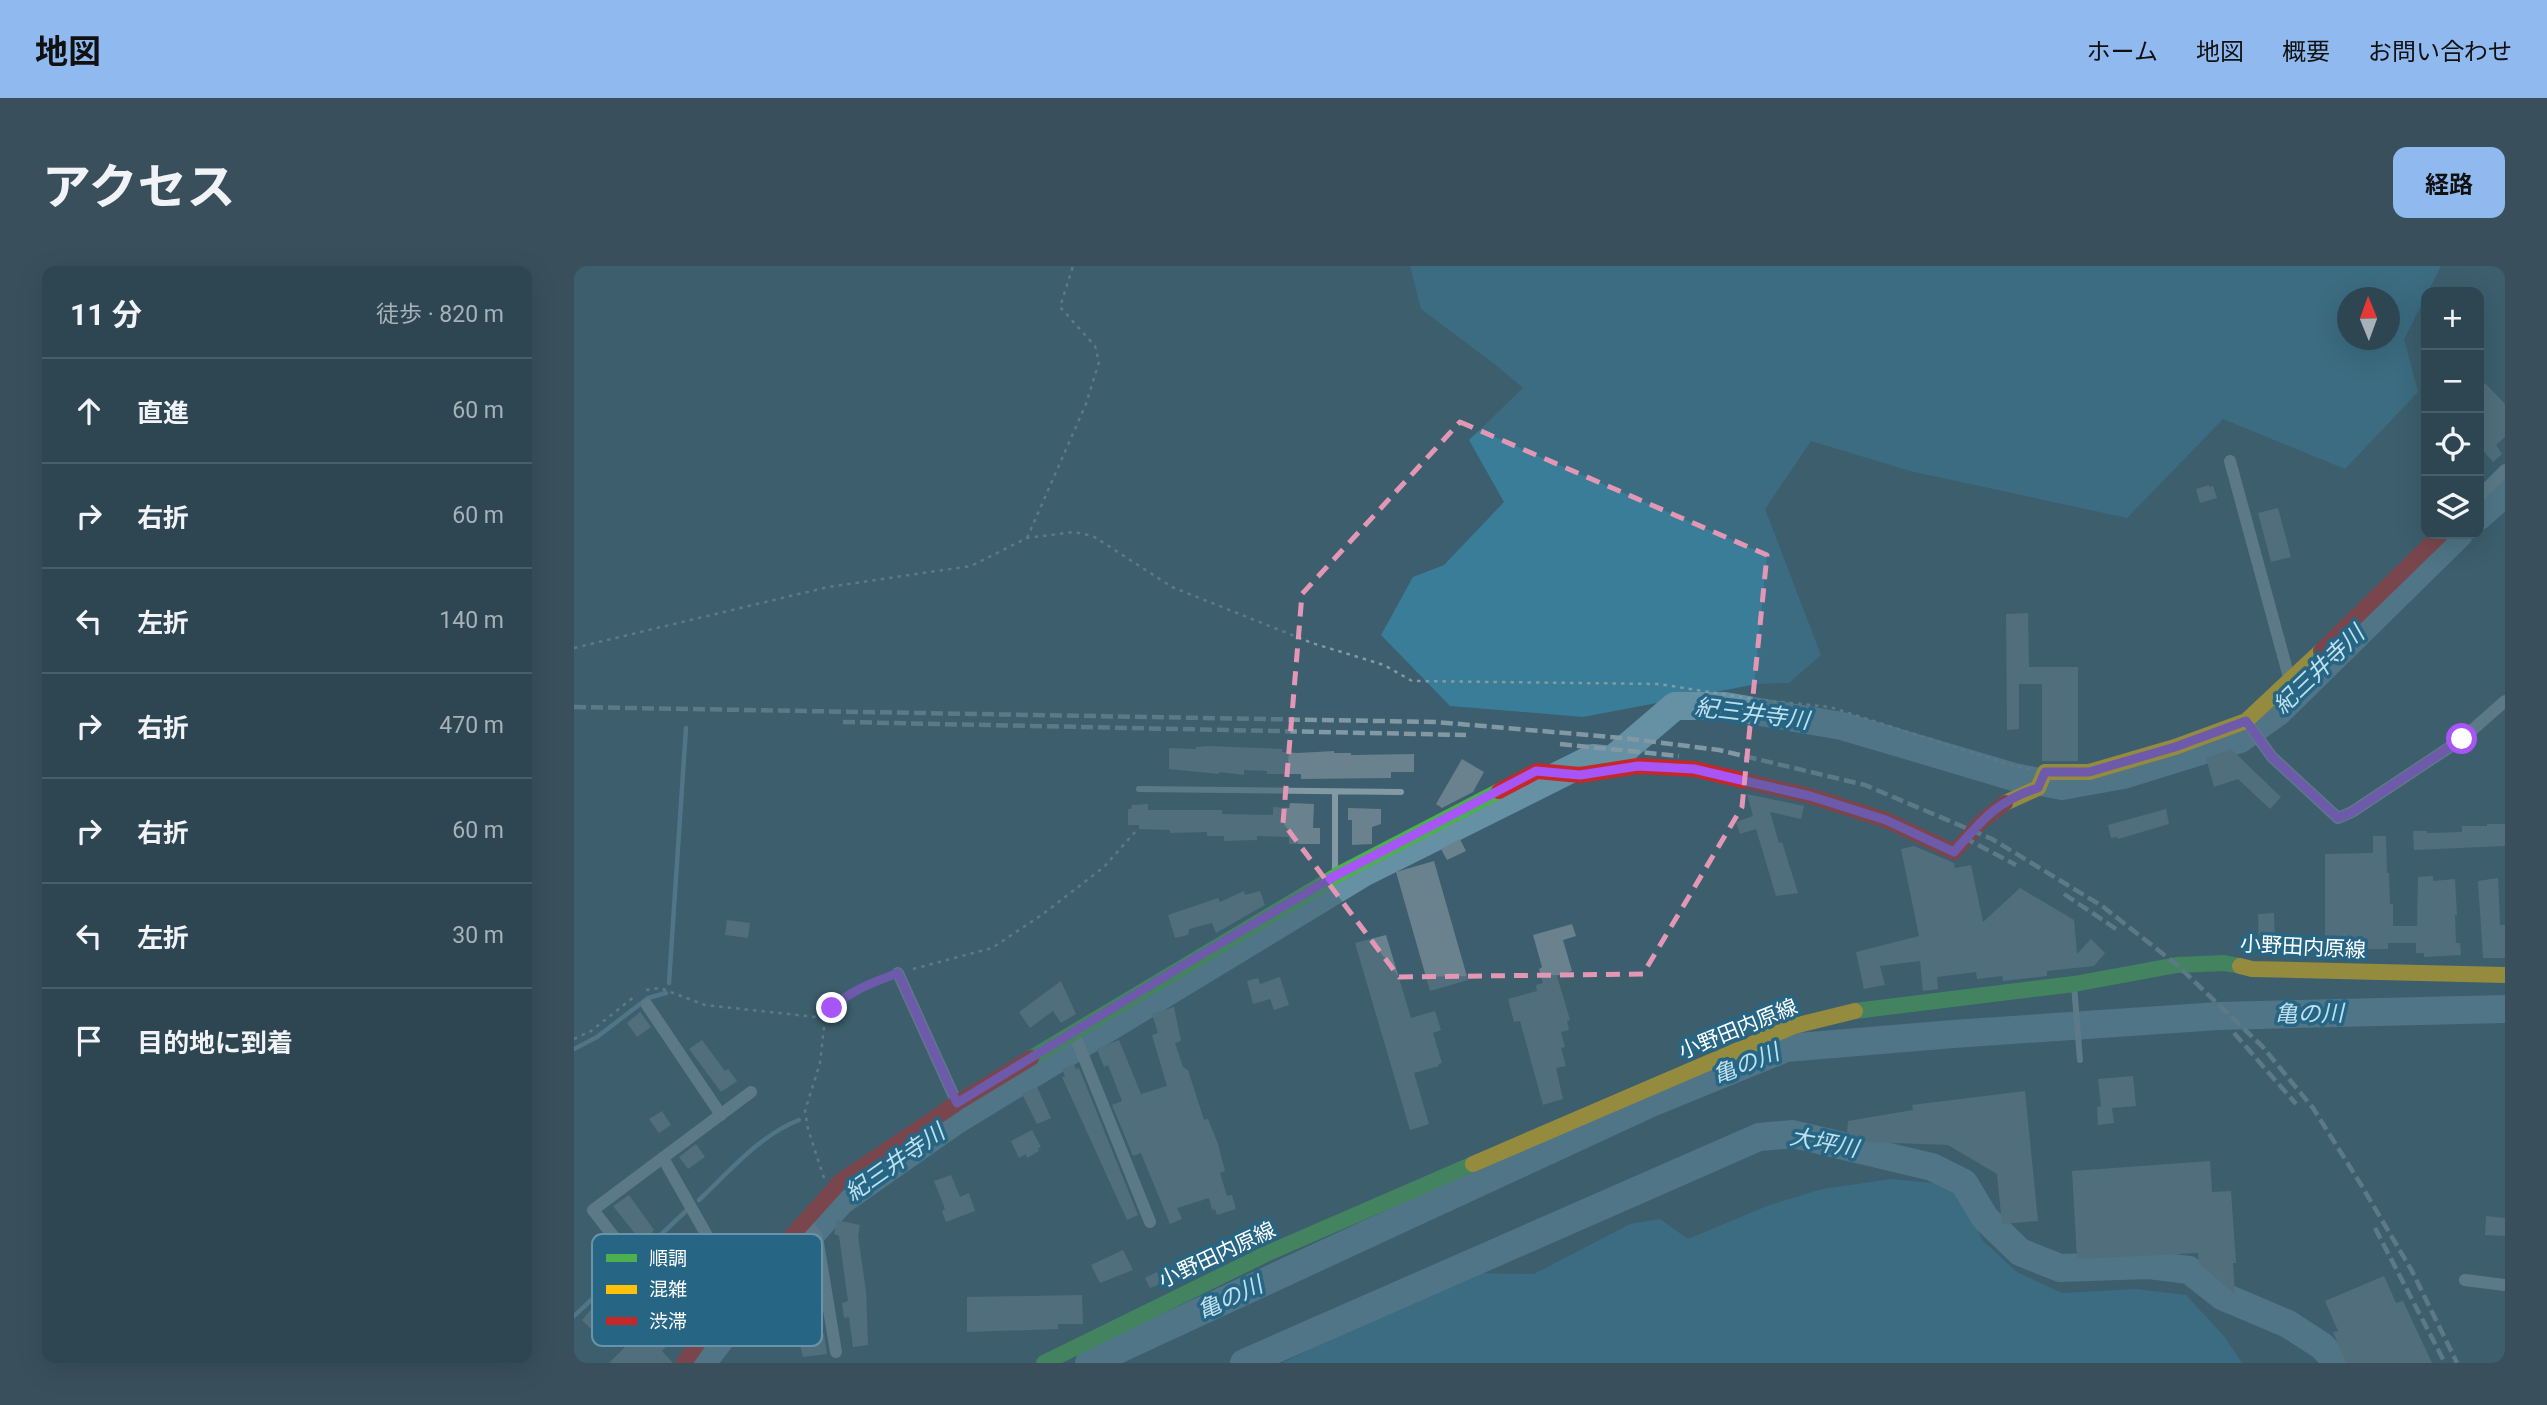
<!DOCTYPE html>
<html lang="ja">
<head>
<meta charset="utf-8">
<style>
  body { margin:0; font-family:Roboto,"Noto Sans JP",sans-serif; background:#39505c; color:#f1f3f6 }
  .controls { position:absolute; right:21px; top:21px; display:grid; overflow:hidden; border-radius:14px; box-shadow:0 7px 28px #0002 }
  .controls button { width:63px; height:63px; display:grid; place-items:center; padding:0; border:0; border-bottom:2px solid #485e69; background:#2d4652; color:#f1f3f6; font:35px sans-serif }
  .compass { position:absolute; left:1763px; top:21px; width:63px; height:63px; border-radius:50%; background:#2d4652; box-shadow:0 7px 28px #0002; rotate:359deg }
  .stop { position:absolute; width:21px; height:21px; margin:-16px; border:5px solid #a855f7; border-radius:50%; background:#fff }
  .stop.end { background:#a855f7; border-color:#fff; box-shadow:0 2px 7px #0008 }
  .list { margin:0; padding:0; list-style:none }
  h2 { display:flex; justify-content:space-between; align-items:center; height:91px; margin:0; padding:0 28px; font-size:30px }
  h2 small { font-size:23px; font-weight:400; color:#a7b1b8 }
  .list li { display:grid; grid-template-columns:46px 1fr auto; gap:21px; align-items:center; box-sizing:border-box; height:105px; padding:0 28px; border-top:2px solid #485e69 }
  .list b { display:block; font-size:26px; white-space:nowrap }
  .list em { font-size:23px; font-style:normal; color:#a7b1b8 }
  .icon { flex:none; width:38px; height:38px; fill:none; stroke:currentColor; stroke-width:2; stroke-linecap:round; stroke-linejoin:round }
  .map { position:relative; flex:none; width:1931px; height:1097px; overflow:hidden; border-radius:14px }
  header { display:flex; align-items:center; gap:42px; box-sizing:border-box; height:98px; padding:0 35px; background:#90b9f0; color:#111 }
  header strong { font-size:33px }
  nav { display:flex; gap:38px; margin-inline-start:auto; font-size:24px }
  .intro { display:flex; align-items:center; justify-content:space-between; box-sizing:border-box; height:168px; padding:0 42px }
  h1 { margin:0; font-size:49px }
  .button { padding:18px 32px; border-radius:14px; background:#90b9f0; color:#111; font-size:24px; font-weight:700 }
  main { display:flex; gap:42px; padding:0 42px }
  aside { flex:1; background:#2d4652; border-radius:14px; box-shadow:0 7px 28px #0002 }
  .map>svg:first-child { display:block }
  .green { fill:#3a7d99; fill-rule:evenodd }
  .lines { fill:none; stroke-linecap:round; stroke-linejoin:round }
  .stream { stroke:#6690a4; stroke-width:4.5 }
  .river { stroke:#6690a4; stroke-width:28 }
  .building { fill:#69828d }
  .path { stroke:#829aa4; stroke-width:2.5; stroke-dasharray:3.5 5; stroke-linecap:butt }
  .lane { stroke:#829aa4; stroke-width:6 }
  .street { stroke:#829aa4; stroke-width:12 }
  .fast { stroke:#4caf50; stroke-width:16 }
  .slow { stroke:#ffc107; stroke-width:16 }
  .jam { stroke:#c62828; stroke-width:16 }
  .rail { stroke:#8299a4; stroke-width:4.5; stroke-dasharray:12 5; stroke-linecap:butt }
  .route { stroke:#a855f7; stroke-width:9 }
  .marked { fill:none; stroke:#e497b5; stroke-width:5; stroke-dasharray:14 9; stroke-linejoin:round }
  .labels { text-anchor:middle; dominant-baseline:central; stroke-width:7; stroke-linejoin:round; paint-order:stroke }
  .street-label { font-size:21px; fill:#fff; stroke:#266684 }
  .water-label { font-size:23px; font-style:italic; fill:#bee1f0; stroke:#266684 }
  .key { fill:#266684; stroke:#6794a9; stroke-width:2 }
  .key-label { font-size:19px; fill:#fff }
</style>
</head>
<body>
<header>
<strong>地図</strong>
<nav><a>ホーム</a><a>地図</a><a>概要</a><a>お問い合わせ</a></nav>
</header>
<div class="intro"><h1>アクセス</h1><a class="button">経路</a></div>
<main>
<aside>
<h2>11 分<small>徒歩 · 820 m</small></h2>
<ul class="list">
<li><svg class="icon" aria-label="ahead" viewBox="0 0 24 24"><path d="M12 20V5M6 11l6-6 6 6"/></svg><div><b>直進</b></div><em>60 m</em></li>
<li><svg class="icon" aria-label="right" viewBox="0 0 24 24"><path d="M7 20v-9h11M14 6l5 5-5 5"/></svg><div><b>右折</b></div><em>60 m</em></li>
<li><svg class="icon" aria-label="left" viewBox="0 0 24 24"><path d="M17 20v-9H6M10 6l-5 5 5 5"/></svg><div><b>左折</b></div><em>140 m</em></li>
<li><svg class="icon" aria-label="right" viewBox="0 0 24 24"><path d="M7 20v-9h11M14 6l5 5-5 5"/></svg><div><b>右折</b></div><em>470 m</em></li>
<li><svg class="icon" aria-label="right" viewBox="0 0 24 24"><path d="M7 20v-9h11M14 6l5 5-5 5"/></svg><div><b>右折</b></div><em>60 m</em></li>
<li><svg class="icon" aria-label="left" viewBox="0 0 24 24"><path d="M17 20v-9H6M10 6l-5 5 5 5"/></svg><div><b>左折</b></div><em>30 m</em></li>
<li><svg class="icon" aria-label="arrive" viewBox="0 0 24 24"><path d="M6 21V4h12l-3 4 3 4H6"/></svg><div><b>目的地に到着</b></div></li>
</ul>
</aside>
<div class="map">
<svg width="1931" height="1097" viewBox="0 0 1931 1097">
  <rect width="100%" height="100%" fill="#3c5e6e"/>
  <path class="green" d="M836 0H1867L1830 73 1844 126 1771 203 1649 153 1553 252 1336 205 1237 175 1191 243 1247 389 1215 417 1183 418 1009 451 876 440 807 369 839 311 870 299 930 236 895 174 949 122 923 100 847 43ZM1773 32H1815V74H1773Z
    M1318 913 1358 917 1388 932 1409 975 1443 1006 1488 1027 1562 1023 1612 1029 1650 1070 1668 1097H708L893 1007 960 1008 1056 958 1086 953 1114 973 1193 940 1248 923Z"/>
  <g class="lines">
    <path class="stream" d="M95 717 112 462
      M0 783 23 771 74 732 92 727
      M125 934C155 906 186 869 225 854
      M0 1050 112 945"/>
    <path class="river" d="M1905 250 1931 227
      M128 1097 168 1045 267 935 381 855 789 607 1019 492 1038 494 1101 440H1151L1268 460 1440 511 1488 520 1549 509 1666 473 1704 446 1885 268
      M515 1097 1077 837 1212 782 1379 768 1645 750 1931 743
      M670 1097 1185 871 1219 868 1358 901 1390 917 1411 952 1446 986 1486 1002 1575 999 1615 1004 1648 1030 1714 1058 1748 1080 1764 1097"/>
  </g>
  <path class="building" d="M1911 117 1931 138V171L1922 179 1928 188 1919 196 1905 180V123Z
    M1635 219V221L1639 220 1643 232 1626 237 1622 223Z
    M1704 242 1717 291 1697 296 1684 247Z
    M1454 347 1455 401H1504V495H1468V418H1445V463L1433 464 1432 348Z
    M635 480 708 483V486L724 487 760 485V487H777V489L840 488V506H817V512L727 513V508H693V505L670 504V509L645 506V508L595 503V482L622 483V481Z
    M1657 483 1707 531 1696 543 1664 513 1640 521 1632 492Z
    M888 493 910 506 899 526 868 542 862 538Z
    M1173 528 1230 540 1227 553 1196 546 1205 577 1208 576 1224 627 1202 630 1182 563 1166 568 1162 556 1179 550Z
    M716 537 740 538 739 562H746V578H715V571L683 570V574L650 575V570H633V566L596 567V564L565 563V559H554V543H557L558 539 574 538V544H648V548L699 549V541L715 542Z
    M774 542 807 543V558L798 561V578L778 579V554H774Z
    M1592 543 1595 558 1544 573 1543 571 1537 572 1534 559Z
    M1913 558H1931V580L1840 584 1839 565H1853V567L1888 566V560H1913Z
    M1799 570H1812L1813 607H1815L1816 638H1819V660H1843L1844 611 1859 610V615L1881 613 1883 649H1881L1882 677H1886L1887 689 1850 691V687H1842V677H1814V683H1751V588L1799 587Z
    M886 573 892 585 873 594 867 583Z
    M1340 580 1380 597 1381 602 1397 599 1409 656 1446 622 1500 654 1503 688 1517 673 1531 687 1520 700 1473 705V710L1429 715 1428 710 1403 713 1402 706 1363 711 1364 723 1349 725 1346 695 1306 700 1311 719 1290 723 1282 686 1345 670 1327 583Z
    M860 595 894 714 856 725 822 606Z
    M1924 612 1926 659H1931V692H1909L1904 615Z
    M670 625 671 629 686 625 691 639 642 667 638 657 615 663 614 669 601 672 594 649 644 632 646 636Z
    M1700 647 1701 681H1685L1684 648Z
    M153 654 176 657 174 672 151 669Z
    M998 658 1002 670 989 674 998 705 983 710 996 754 993 755 995 764 987 766 991 781 987 782 992 800 982 802 989 833 969 839 946 755 940 756 934 733 963 725 962 719 969 717 965 703 968 701 959 669Z
    M812 669 837 752 861 745 867 764 859 767 868 797 864 798 865 800 840 807 855 858 836 864 781 677Z
    M706 711 715 739 700 744 696 733 679 738 673 715 684 712 686 718Z
    M487 715 502 748 487 757 479 745 456 762 445 746Z
    M600 741 607 775 601 777 609 801 614 804 630 854 634 853 644 878 651 905 646 907 653 930 658 929 662 943 643 949 641 943 638 944 635 932 603 942 608 953 596 958 567 887 559 890 538 839 548 835 534 799 530 801 523 783 545 774 567 828 593 820 578 769 584 767 578 748Z
    M66 746 77 761 63 771 53 757Z
    M128 774 151 805 154 803 163 815 147 826 115 783Z
    M500 798 502 803 505 802 564 949 553 954 488 811 491 810 488 803Z
    M1559 810 1562 840 1538 842 1540 857 1524 859 1523 841 1527 840 1524 813Z
    M463 821 477 852 463 858 448 828Z
    M1451 825 1464 955 1428 958 1423 908 1374 879 1292 876 1273 868 1274 855 1339 844 1338 839Z
    M88 845 97 859 85 867 75 853Z
    M458 864 467 881 464 882 465 885 453 892 452 888 445 892 437 875Z
    M122 878 131 891 114 903 105 891Z
    M1636 895 1638 926 1657 925 1662 997H1659L1661 1028 1625 998 1624 987 1503 993 1498 905Z
    M377 909 386 931 395 927 401 945 372 956 368 945 371 943 360 915Z
    M55 929 80 964 78 966 95 991 86 999 39 940Z
    M1912 950 1931 952V970L1911 969Z
    M263 954 286 959 284 970 292 1025 294 1079 279 1081 275 1051 270 1052 268 1037 274 1035 265 970 260 968Z
    M549 984 559 1004 526 1017 517 999Z
    M236 1000 239 1017 233 1018 246 1068H250L253 1088 229 1091 210 1013 217 1012 216 1004Z
    M583 1006 588 1017 576 1022 571 1012Z
    M1810 1010 1822 1037 1829 1035 1858 1097H1772L1759 1066 1764 1065 1751 1035Z
    M51 1011 82 1049 104 1068 88 1085 99 1097H35L51 1081 52 1078 25 1056 18 1064 8 1054 27 1032Z
    M508 1029 509 1058H484V1063L393 1066V1031Z"/>
  <g class="lines">
    <path class="path" d="M453 272 512 138 525 96 521 80 486 41 499 0
      M0 382 254 321 397 300 453 272 500 266 519 270 598 321 738 377 810 399 838 415 1085 418 1179 433 1256 441 1440 500 1455 503
      M339 703 418 682 469 648 530 601 561 566
      M72 724 86 722 131 739 251 752 270 731 312 711
      M0 773 17 765 60 731
      M250 912 234 863 231 845 246 797 251 752"/>
    <path class="lane" d="M565 523 827 526
      M761 608V526
      M1500 719 1506 794"/>
    <path class="street" d="M1656 195 1716 415
      M1905 230 1931 204
      M1672 455 1698 491 1764 552 1778 546 1888 473 1931 435
      M324 707 383 837
      M73 739 147 849
      M500 767 576 956
      M89 892 144 989 161 1032
      M230 954 243 971 262 1086
      M53 988 19 944 177 826
      M59 1003 126 1075
      M1891 1014 1931 1019"/>
    <path class="fast" d="M1281 745 1500 718 1603 699 1650 697 1666 700
      M457 792 767 607 925 525
      M470 1097 694 987 899 898"/>
    <path class="slow" d="M1431 537 1464 522 1471 506H1515L1601 481 1672 455 1747 385
      M1666 700 1678 703 1931 709
      M899 898 1220 760 1281 745"/>
    <path class="jam" d="M1747 385 1867 268
      M925 525 963 505 1006 509 1064 500 1120 503 1236 530 1312 554 1380 586 1408 555 1431 537
      M110 1097 135 1061 267 915 383 837 457 792"/>
    <path class="rail" d="M0 441 862 456 1049 472 1145 484 1291 519 1418 573 1528 640 1603 699 1688 780 1739 842 1786 917 1838 1005 1883 1097
      M269 456 892 469
      M986 478 1105 490
      M1389 571 1442 599
      M1490 628 1542 663
      M1660 767 1722 838
      M1801 962 1871 1097"/>
  </g>
  <g class="lines">
    <path class="route" d="M258 742C277 724 300 716 324 707L383 837 603 703 761 610 962 505 1006 509 1064 500 1120 503 1236 530 1312 554 1380 586C1407 555 1424 534 1464 522L1471 506H1515L1601 481 1672 455 1698 491 1764 552 1778 546 1888 473"/>
  </g>
  <path d="M0 0H1931V1097H0ZM886 156 1193 289 1168 541 1069 708 825 711 709 557 728 328Z" fill="#3c5e6e" fill-opacity=".55" fill-rule="evenodd"/>
  <path class="marked" d="M886 156 1193 289 1168 541 1069 708 825 711 709 557 728 328Z"/>
  <g class="labels">
    <g class="street-label">
      <text transform="translate(1729 681) rotate(3)">小野田内原線</text>
      <text transform="translate(1164 763) rotate(-22)">小野田内原線</text>
      <text transform="translate(643 989) rotate(-25)">小野田内原線</text>
    </g>
    <g class="water-label">
      <text transform="translate(1745 404) rotate(-44)">紀三井寺川</text>
      <text transform="translate(1178 448) rotate(7)">紀三井寺川</text>
      <text transform="translate(1735 748) rotate(-1)">亀の川</text>
      <text transform="translate(1172 798) rotate(-22)">亀の川</text>
      <text transform="translate(1250 877) rotate(11)">大坪川</text>
      <text transform="translate(321 897) rotate(-35)">紀三井寺川</text>
      <text transform="translate(656 1032) rotate(-25)">亀の川</text>
    </g>
  </g>
  <rect x="18" y="968" width="230" height="112" rx="10" class="key"/>
  <rect x="32" y="988" width="31" height="8" fill="#4caf50"/>
  <rect x="32" y="1019" width="31" height="9" fill="#ffc107"/>
  <rect x="32" y="1051" width="31" height="8" fill="#c62828"/>
  <g class="key-label">
    <text x="75" y="999">順調</text>
    <text x="75" y="1030">混雑</text>
    <text x="75" y="1062">渋滞</text>
  </g>
</svg>
<div class="controls">
<button>+</button>
<button>−</button>
<button><svg class="icon" aria-label="locate" viewBox="0 0 24 24"><circle cx="12" cy="12" r="6"/><path d="M12 2v4M12 18v4M2 12h4M18 12h4"/></svg></button>
<button><svg class="icon" aria-label="layers" viewBox="0 0 24 24"><path d="M12 4l9 5-9 5-9-5zM3 14l9 5 9-5"/></svg></button>
</div>
<svg class="compass" viewBox="-18 -18 36 36"><path d="M0-13l5 13h-10z" fill="#e53935"/><path d="M0 13l5-13h-10z" fill="#a7b1b8"/></svg>
<div class="stop" style="left:1888px;top:473px"></div>
<div class="stop end" style="left:258px;top:742px"></div>
</div>
</main>
</body>
</html>
